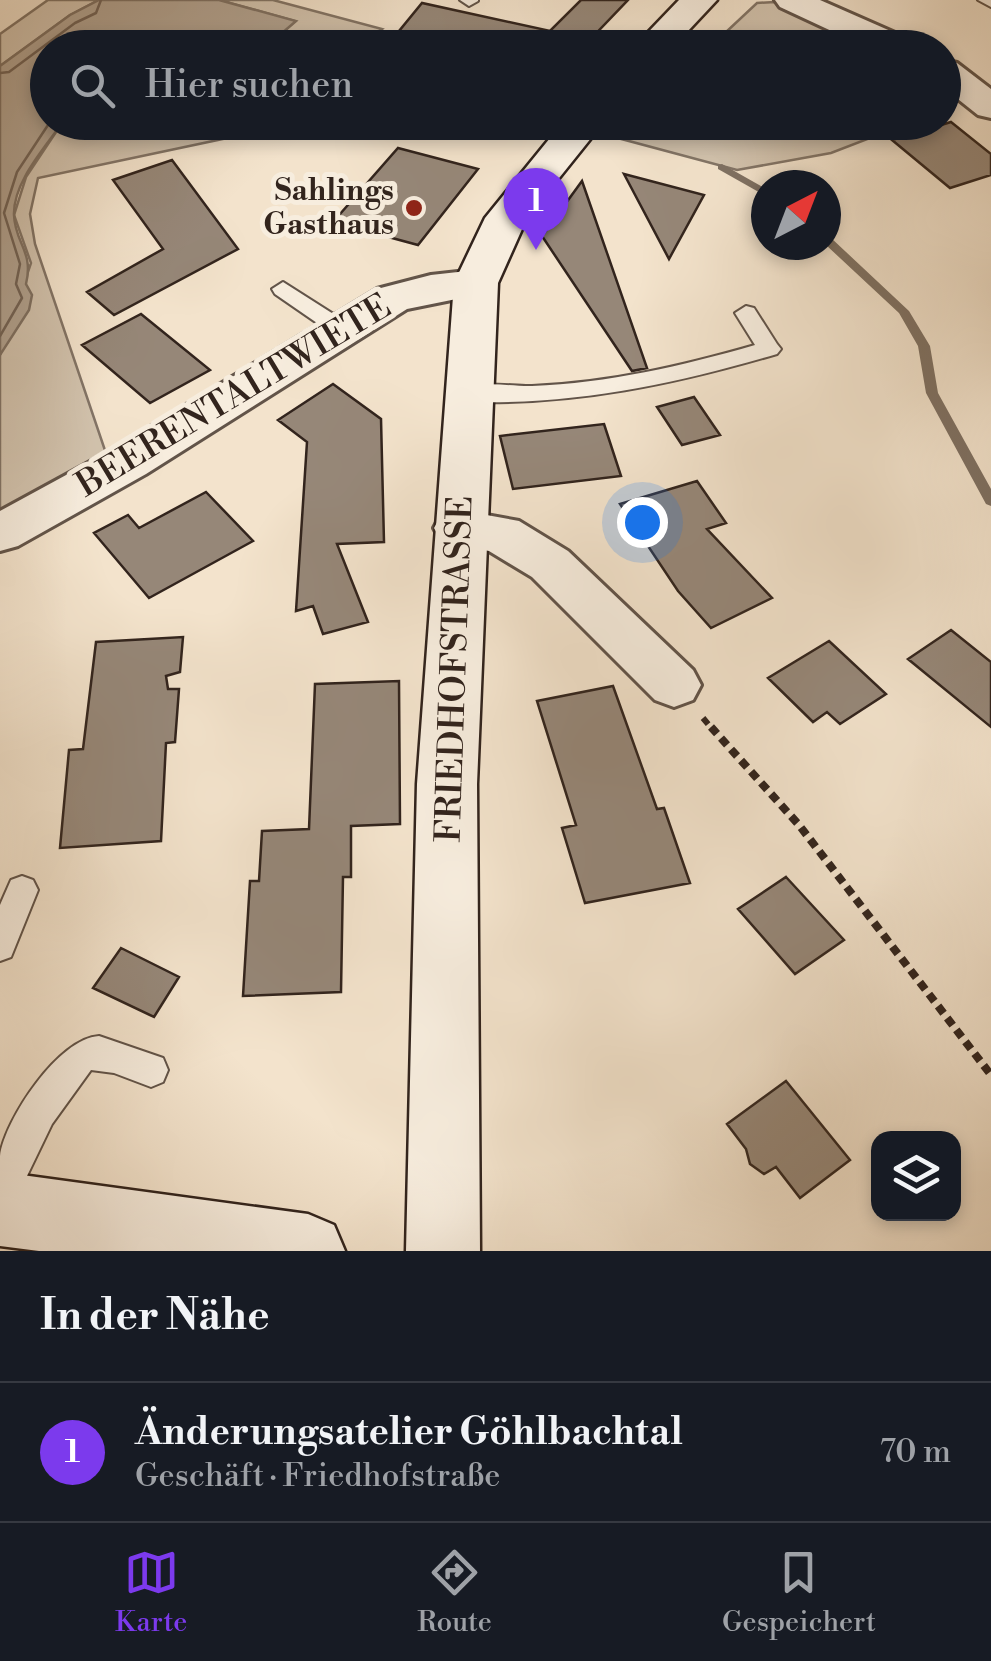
<!DOCTYPE html>
<html lang="de">
<head>
<meta charset="utf-8">
<style>
  body { margin:0; font-family:"Libre Bodoni",serif; background:#20242c; color:#f1f3f6 }
  .controls { position:absolute; right:30px; bottom:30px; display:grid; overflow:hidden; border-radius:20px; box-shadow:0 5px 15px #0003 }
  .controls button { width:90px; height:90px; display:grid; place-items:center; padding:0; border:0; border-bottom:2px solid #363941; background:#171b24; color:#f1f3f6; font:50px sans-serif }
  .compass { position:absolute; left:751px; top:170px; width:90px; height:90px; border-radius:50%; background:#171b24; box-shadow:0 5px 15px #0003; rotate:42deg }
  .you { position:absolute; left:642px; top:522px; width:35px; height:35px; margin:-25px; border:8px solid #fff; border-radius:50%; background:#1a73e8; box-shadow:0 0 0 15px #1a73e833 }
  .badge { display:grid; place-items:center; width:65px; height:65px; border-radius:50%; background:#7c3aed; color:#fff; font-size:32px; font-weight:700 }
  .pin { position:absolute; translate:-50% -82px; filter:drop-shadow(0 2px 5px #0008) }
  .pin::after { content:''; position:absolute; top:52px; width:35px; height:30px; background:inherit; clip-path:polygon(0 0,100% 0,50% 100%) }
  .list { margin:0; padding:0; list-style:none }
  h2 { display:flex; justify-content:space-between; align-items:center; height:130px; margin:0; padding:0 40px; font-size:42px }
  h2 small { font-size:32px; font-weight:400; color:#9ea1a6 }
  .list li { display:grid; grid-template-columns:65px 1fr auto; gap:30px; align-items:center; box-sizing:border-box; height:140px; padding:0 40px; border-top:2px solid #363941 }
  .list b { display:block; font-size:38px; white-space:nowrap }
  .list p { margin:0; font-size:32px; white-space:nowrap; color:#9ea1a6 }
  .list em { font-size:32px; font-style:normal; color:#9ea1a6 }
  .icon { flex:none; width:55px; height:55px; fill:none; stroke:currentColor; stroke-width:2; stroke-linecap:round; stroke-linejoin:round }
  .map { position:relative; flex:none; width:991px; height:1251px; overflow:hidden }
  .search { position:absolute; background:#171b24; box-shadow:0 5px 15px #0003; left:30px; right:30px; top:30px; height:110px; display:flex; align-items:center; gap:25px; box-sizing:border-box; padding:0 35px; border-radius:55px; color:#9ea1a6; font-size:38px }
  .sheet { height:270px; background:#171b24 }
  nav { display:flex; justify-content:space-around; align-items:center; box-sizing:border-box; height:140px; border-top:2px solid #363941; background:#171b24; font-size:28px; color:#9ea1a6 }
  nav a { display:grid; justify-items:center; gap:5px }
  nav .on { color:#7c3aed }
  .map>svg:first-child { display:block }
  .green { fill:#d2c3ae; stroke:#827466; stroke-width:2.5 }
  .water { fill:#b1a290; stroke:#7e7062; stroke-width:2.5 }
  .lines { fill:none; stroke-linecap:round; stroke-linejoin:round }
  .shore { stroke:#726356; stroke-width:2.5 }
  .stream { fill:#7e7062; fill-rule:evenodd }
  .building { fill:#968778; stroke:#32241d; stroke-width:2.5 }
  .lane-casing { stroke:#625449; stroke-width:4 }
  .street-casing { stroke:#625449; stroke-width:6 }
  .secondary-casing { stroke:#32241d; stroke-width:5 }
  .path-far2 { stroke:#32241d; stroke-width:5; stroke-dasharray:5 4; stroke-linecap:butt }
  .path-far1 { stroke:#32241d; stroke-width:6; stroke-dasharray:8 5; stroke-linecap:butt }
  .path { stroke:#32241d; stroke-width:8; stroke-dasharray:9 6; stroke-linecap:butt }
  .lane { fill:#f7edde; fill-rule:evenodd }
  .street { fill:#f7edde; fill-rule:evenodd }
  .secondary { fill:#f7edde; fill-rule:evenodd }
  .poi-dot { fill:#8f2418; stroke:#f7edde; stroke-width:4 }
  .labels { text-anchor:middle; dominant-baseline:central; stroke-width:10; stroke-linejoin:round; paint-order:stroke }
  .far-poi-label { font-size:30px; font-weight:bold; fill:#32241d; stroke:#f7edde; text-anchor:end }
  .street-label { font-size:35px; fill:#32241d; stroke:#f7edde }
</style>
</head>
<body>
<div class="map">
<svg width="991" height="1251" viewBox="0 0 991 1251">
  <rect width="100%" height="100%" fill="#f3e3cc"/>
  <filter id="stains"><feTurbulence type="fractalNoise" baseFrequency=".002" numOctaves="4"/><feColorMatrix values="0 0 0 0 .2 0 0 0 0 .09 0 0 0 0 .02 0 0 0 .5 -.17"/></filter>
  <radialGradient id="worn" r=".72"><stop offset=".6" stop-color="#630" stop-opacity="0"/><stop offset="1" stop-color="#630" stop-opacity=".3"/></radialGradient>
  <path class="green" d="M48 0H99L70 15 0 66V34Z
    M219 0H273L382 29 357 47H266L295 21Z
    M775 2 873 47 709 48 757 3Z
    M629 122H909V123L831 153 737 170 614 137Z
    M62 123H261L246 134 38 178 30 214 35 244 112 471 0 533V355L31 263 14 215 26 177Z"/>
  <path class="water" d="M99 0H219L296 21 266 47 48 48V122L62 123C45 148 13 182 14 215 15 244 34 251 26 284L32 295 29 310 0 355V66L70 15Z"/>
  <g class="lines">
    <path class="shore" d="M0 73 9 72 75 23 96 13 101 0
      M0 336 22 298 16 284 20 264 4 213 17 172 50 122"/>
    <path class="stream" d="M722 164 766 189V196L718 169V165Z
      M826 236 830 237 909 311 930 346 938 393 991 489V506L986 504 926 393 918 346 899 313 826 245Z"/>
  </g>
  <path class="building" d="M581 0H628L582 48H475L471 37 464 35 448 48H376L399 31 422 3 550 31Z
    M951 122 991 154V175L950 188 892 140Z
    M398 148 478 169 418 245 333 222Z
    M172 160 238 249 114 315 87 292 163 249 113 180Z
    M624 174 704 195 669 259Z
    M582 181 647 368 632 371 542 236Z
    M141 314 210 370 150 403 82 345Z
    M333 384 381 419 384 542 337 544 368 622 323 634 313 606 296 611 307 442 278 420Z
    M694 397 720 435 682 445 657 407Z
    M604 424 621 476 513 489 500 436Z
    M697 481 726 523 707 529 772 598 711 628 678 591 620 504Z
    M206 492 253 541 149 598 94 533 128 515 139 528Z
    M951 630 991 662V727L908 659Z
    M183 637 180 672 166 676 168 689H179L175 742 166 743 161 841 60 848 69 750 83 749 96 642Z
    M829 641 886 694 840 724 827 712 813 722 768 678Z
    M399 681 400 824 351 826V877H343L341 992 243 996 250 881H259L262 831 309 829 315 684Z
    M613 686 657 809 664 808 690 883 585 903 562 828 576 825 537 701Z
    M786 877 844 940 795 974 738 909Z
    M121 948 179 977 154 1017 93 988Z
    M786 1081 850 1160 800 1198 776 1167 764 1174 750 1164 746 1149 727 1124Z"/>
  <g class="lines">
    <defs>
      <path id="lane" d="M460 0H478V1L469 6Z
        M978 0H991V7Z
        M463 39 470 41 471 48H452Z
        M525 122H550L580 140 570 146 563 144Z
        M283 282 349 324 352 329 349 334H333L275 294 272 289Z
        M746 306 754 308 777 344 781 349 777 354C675 384 576 405 469 402L457 394C469 378 512 387 532 386 608 383 682 366 755 345L735 313Z
        M22 876 33 880 38 890 11 957 0 961V905L11 880Z
        M99 1036 163 1058 168 1070 163 1082 151 1087 114 1073 91 1070 52 1124 13 1205 0 1210C0 1192 0 1173 0 1156 5 1119 59 1038 99 1036Z"/>
      <path id="street" d="M775 0H820L911 40 915 48H868L780 7Z
        M944 60 957 63 991 89V118L978 115 944 88Z
        M476 270 491 274 497 283 491 292 407 309 146 474 18 546 0 551V511L112 450 377 289 431 275Z
        M459 510 519 521 568 551 693 670 701 685 693 700 674 707 655 700 532 577 489 551 441 541 434 528 441 515Z"/>
      <path id="secondary" d="M679 0H717L672 48H633Z
        M563 122H604L527 218 498 283 477 784 480 1251H406L417 784 454 283 485 218Z
        M0 1172 308 1214 334 1225 345 1251H39L0 1246Z"/>
    </defs>
    <use href="#lane" class="lane-casing"/>
    <use href="#street" class="street-casing"/>
    <use href="#secondary" class="secondary-casing"/>
    <path class="path-far2" d="M737 48 791 37"/>
    <path class="path-far1" d="M703 718 713 730"/>
    <path class="path" d="M711 727 799 825 991 1075"/>
    <use href="#lane" class="lane"/>
    <use href="#street" class="street"/>
    <use href="#secondary" class="secondary"/>
  </g>
  <circle class="poi-dot" cx="414" cy="208" r="10"/>
  <g class="labels">
    <g class="far-poi-label">
      <text x="394" y="191">Sahlings<tspan x="394" dy="34">Gasthaus</tspan></text>
    </g>
    <g class="street-label">
      <text transform="translate(234 396) rotate(-31)">BEERENTALTWIETE</text>
      <text transform="translate(455 669) rotate(-88)">FRIEDHOFSTRASSE</text>
    </g>
  </g>
  <rect width="100%" height="100%" filter="url(#stains)"/>
  <rect width="100%" height="100%" fill="url(#worn)"/>
</svg>
<div class="controls">
<button><svg class="icon" aria-label="layers" viewBox="0 0 24 24"><path d="M12 4l9 5-9 5-9-5zM3 14l9 5 9-5"/></svg></button>
</div>
<svg class="compass" viewBox="-18 -18 36 36"><path d="M0-13l5 13h-10z" fill="#e53935"/><path d="M0 13l5-13h-10z" fill="#9ea1a6"/></svg>
<div class="you"></div>
<div class="pin badge" style="left:536px;top:250px">1</div>
<div class="search"><svg class="icon" aria-label="search" viewBox="0 0 24 24"><circle cx="10" cy="10" r="6"/><path d="M15 15l6 6"/></svg>Hier suchen</div>
</div>
<section class="sheet">
<h2>In der Nähe<small></small></h2>
<ul class="list">
<li><span class="badge">1</span><div><b>Änderungsatelier Göhlbachtal</b><p>Geschäft · Friedhofstraße</p></div><em>70 m</em></li>
</ul>
</section>
<nav>
<a class="on"><svg class="icon" aria-label="map" viewBox="0 0 24 24"><path d="M3 6l6-2 6 2 6-2v14l-6 2-6-2-6 2zM9 4v14M15 6v14"/></svg>Karte</a>
<a><svg class="icon" aria-label="directions" viewBox="0 0 24 24"><path d="M12 3l9 9-9 9-9-9zM9 14v-3h6M13 9l2 2-2 2"/></svg>Route</a>
<a><svg class="icon" aria-label="saved" viewBox="0 0 24 24"><path d="M7 4h10v16l-5-4-5 4z"/></svg>Gespeichert</a>
</nav>
</body>
</html>
